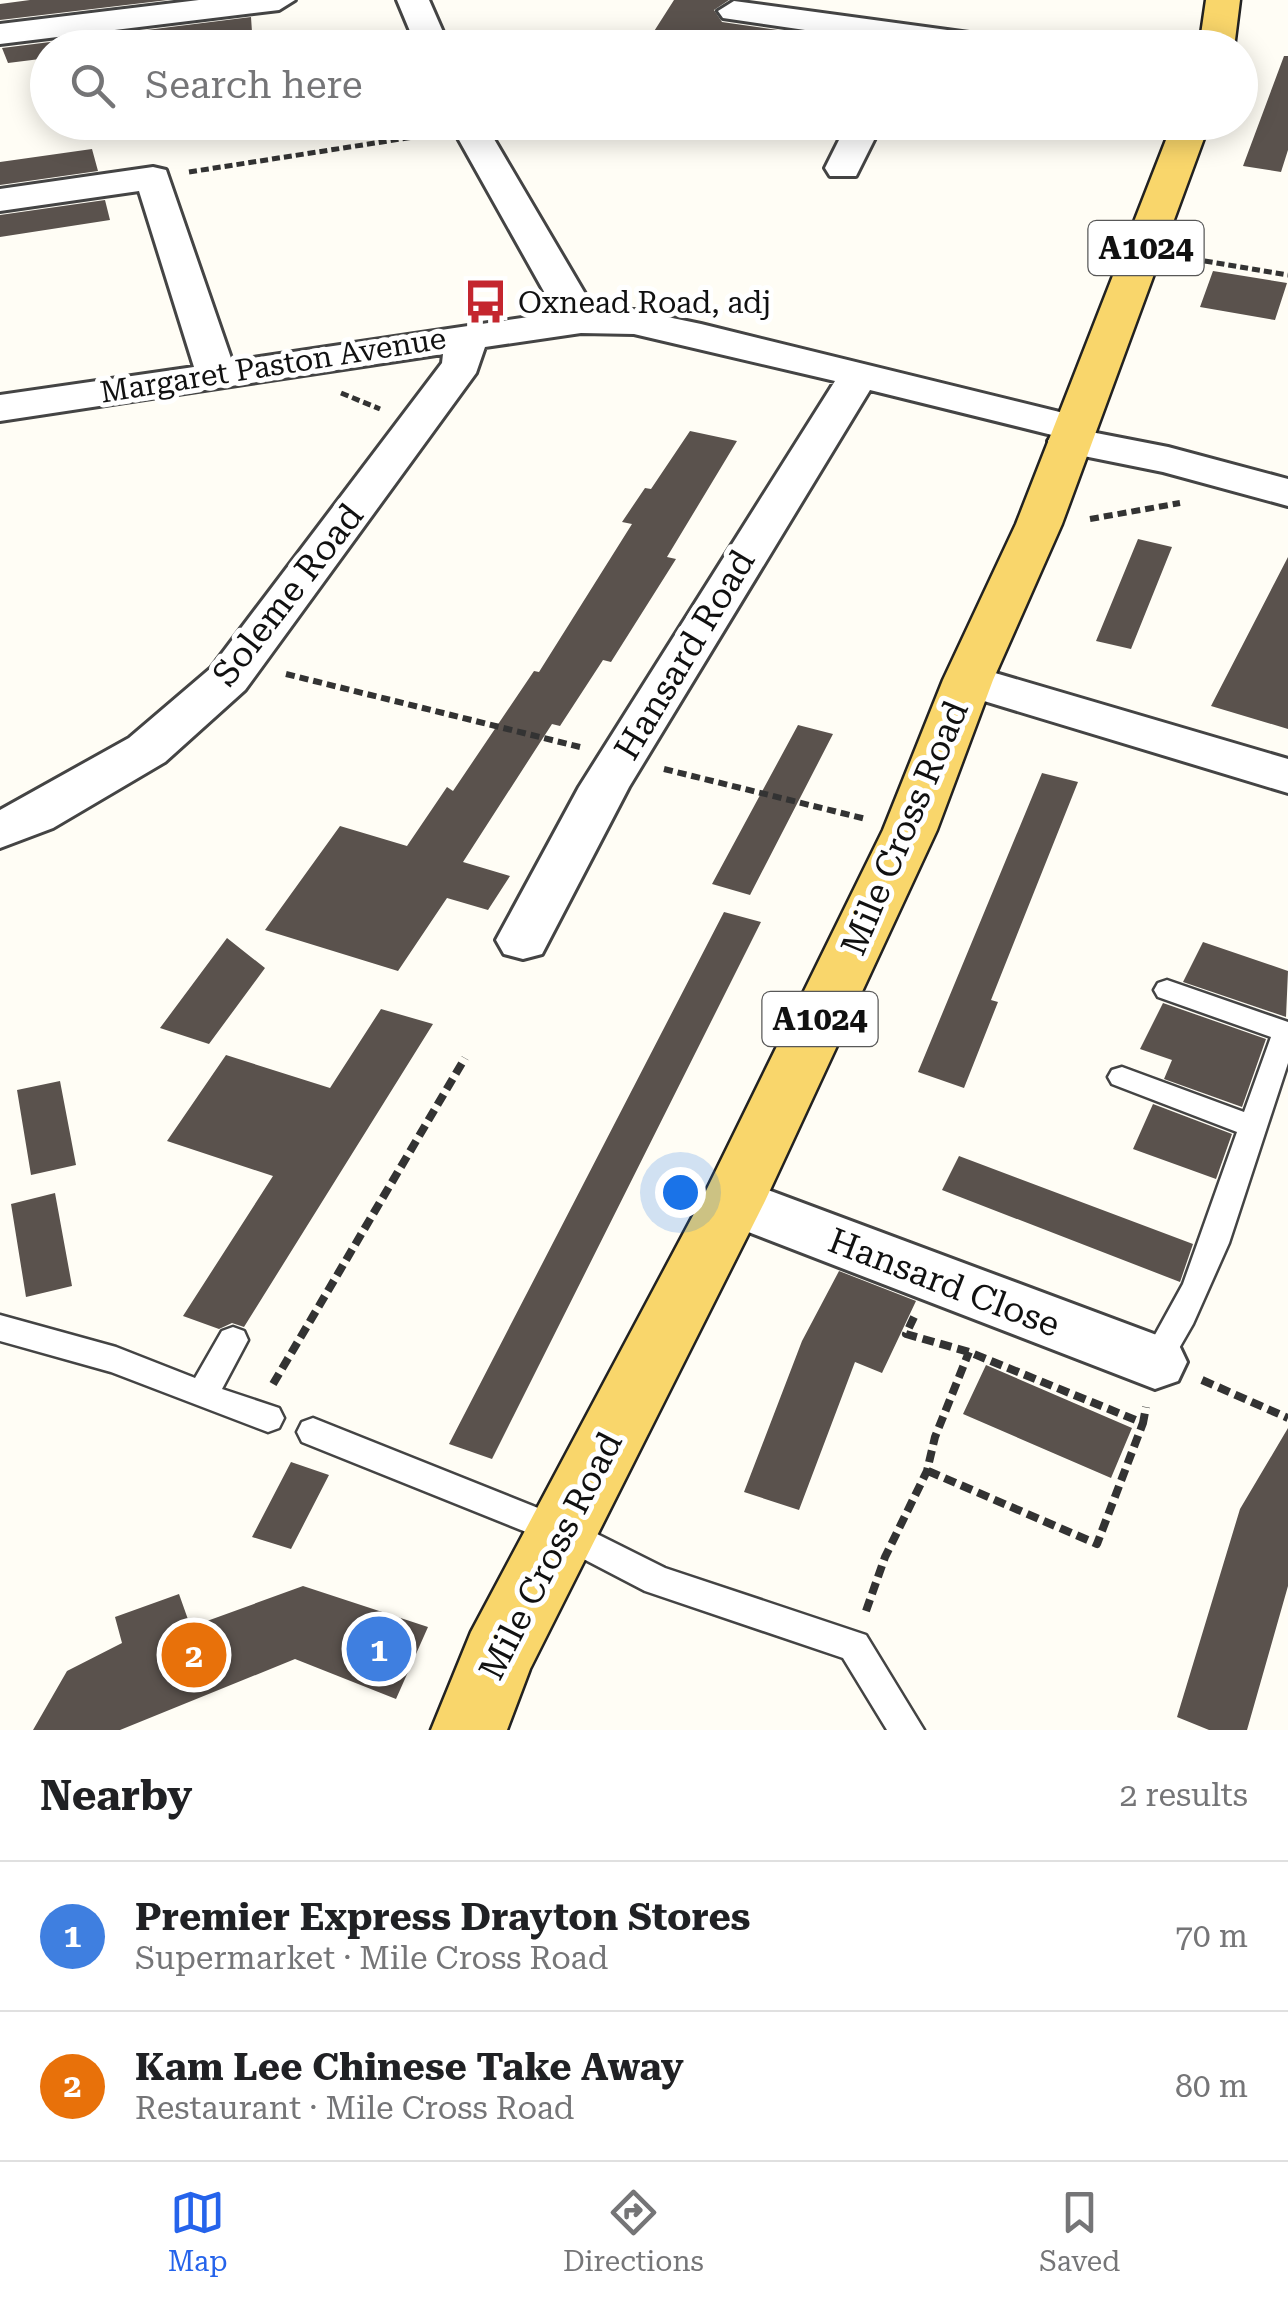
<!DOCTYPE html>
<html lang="en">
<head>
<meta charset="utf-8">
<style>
  body { margin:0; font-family:"Roboto Serif",serif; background:#f6f6f6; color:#202124 }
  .you { position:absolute; left:680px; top:1192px; width:35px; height:35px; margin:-25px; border:8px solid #fff; border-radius:50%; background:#1a73e8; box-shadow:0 0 0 15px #1a73e833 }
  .badge { display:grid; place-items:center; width:65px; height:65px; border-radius:50%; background:#2563eb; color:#fff; font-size:32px; font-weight:700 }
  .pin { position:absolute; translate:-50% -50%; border:5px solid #fff; box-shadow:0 2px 10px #0006 }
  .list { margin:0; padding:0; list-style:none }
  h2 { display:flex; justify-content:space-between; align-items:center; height:130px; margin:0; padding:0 40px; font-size:42px }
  h2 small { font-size:32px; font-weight:400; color:#757577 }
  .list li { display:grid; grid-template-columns:65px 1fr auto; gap:30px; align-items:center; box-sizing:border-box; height:150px; padding:0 40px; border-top:2px solid #e0e0e0 }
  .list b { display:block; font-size:38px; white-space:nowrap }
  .list p { margin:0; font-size:32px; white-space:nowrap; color:#757577 }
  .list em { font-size:32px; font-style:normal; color:#757577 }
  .icon { flex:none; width:55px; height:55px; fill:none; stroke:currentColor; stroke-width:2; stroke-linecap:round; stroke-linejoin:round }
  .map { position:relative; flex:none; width:1288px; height:1730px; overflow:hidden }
  .search { position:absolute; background:#fff; box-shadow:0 5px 25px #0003; left:30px; right:30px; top:30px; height:110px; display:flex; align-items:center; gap:25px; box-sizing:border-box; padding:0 35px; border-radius:55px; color:#757577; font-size:38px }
  .sheet { height:430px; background:#fff }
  nav { display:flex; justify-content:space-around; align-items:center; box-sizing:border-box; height:140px; border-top:2px solid #e0e0e0; background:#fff; font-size:28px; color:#757577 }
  nav a { display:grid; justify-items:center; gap:5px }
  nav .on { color:#2563eb }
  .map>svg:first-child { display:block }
  .building { fill:#5a524d }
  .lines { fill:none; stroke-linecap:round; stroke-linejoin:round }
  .lane-casing { stroke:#444; stroke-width:5 }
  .street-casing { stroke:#444; stroke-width:6 }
  .primary-casing { stroke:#222; stroke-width:5 }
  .path-far2 { stroke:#333; stroke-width:5; stroke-dasharray:8 4; stroke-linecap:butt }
  .path-far1 { stroke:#333; stroke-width:6; stroke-dasharray:9 5; stroke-linecap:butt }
  .path { stroke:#333; stroke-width:8; stroke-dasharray:12 6; stroke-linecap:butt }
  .lane { fill:#fff; fill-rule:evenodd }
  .street { fill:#fff; fill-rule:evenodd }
  .primary { fill:#f9d66b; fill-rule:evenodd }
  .labels { text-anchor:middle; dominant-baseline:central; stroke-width:10; stroke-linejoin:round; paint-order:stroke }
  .far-poi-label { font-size:30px; fill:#111; stroke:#fff; text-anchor:start }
  .far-street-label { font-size:30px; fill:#111; stroke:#fff }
  .shield { fill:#fff; stroke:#585858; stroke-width:2.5 }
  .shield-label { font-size:32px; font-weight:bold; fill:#111 }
  .street-label { font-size:35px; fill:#111; stroke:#fff }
</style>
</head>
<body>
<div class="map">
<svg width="1288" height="1730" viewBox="0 0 1288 1730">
  <rect width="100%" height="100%" fill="#fffdf5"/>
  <path class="building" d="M30 0H168L0 20V4Z
    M674 0H729L714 10 722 22 807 34 800 48H744L651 36Z
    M251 17 252 32 132 48H48V58L8 63 2 48Z
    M1284 56H1288V150L1281 172 1243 166Z
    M92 149 98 171 0 185V162Z
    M105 200 110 220 0 237V215Z
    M1213 271 1287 283 1275 320 1200 307Z
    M690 431 737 441 667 557 676 559 611 662 603 660 560 726 552 724 463 862 510 876 488 910 447 898 398 971 265 930 340 826 407 846 447 787 453 791 534 671 539 672 632 524 622 522 645 488 651 489Z
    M1138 539 1172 547 1131 649 1096 641Z
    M1288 557V729L1211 706Z
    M798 725 833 734 750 895 712 884Z
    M1042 773 1078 782 991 1000 998 1002 964 1088 918 1072Z
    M724 912 761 922 492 1459 449 1444Z
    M227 938 265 968 209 1044 160 1028Z
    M1203 942 1288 971 1286 1017 1183 982Z
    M1163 1003 1266 1039 1242 1107 1164 1079 1172 1060 1140 1049Z
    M381 1009 433 1024 244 1327 232 1323 219 1329 183 1316 273 1176 167 1141 226 1055 330 1088Z
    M60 1081 76 1165 31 1175 17 1090Z
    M1153 1104 1232 1134 1216 1179 1133 1149Z
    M959 1156 1193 1244 1180 1282 942 1190Z
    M55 1193 72 1286 26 1297 11 1204Z
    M839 1271 916 1301 882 1373 855 1362 799 1510 744 1492 802 1341Z
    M986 1365 1132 1428 1111 1478 963 1414Z
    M1288 1428V1586L1247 1730H1209L1177 1717 1240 1509Z
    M291 1462 329 1475 291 1549 252 1537Z
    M303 1586 428 1627 396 1699 295 1659 120 1730H33L67 1671 122 1643 115 1617 179 1594 196 1642 207 1621Z"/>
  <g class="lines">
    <defs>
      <path id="lane" d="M1167 980 1288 1022V1063L1229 1243 1193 1324 1166 1371 1155 1375 1144 1371 1140 1362 1183 1284 1237 1132 1112 1084 1108 1077 1112 1070 1122 1067 1244 1112 1271 1037 1158 997 1154 990 1158 983Z
        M0 1315 116 1347 195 1378 222 1331 233 1327 244 1331 248 1340 222 1389 279 1408 284 1418 279 1428 268 1432 111 1372 0 1341Z
        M313 1418 573 1522 665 1568 866 1635 924 1730H887L843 1658 645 1591 551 1542 302 1442 297 1432 302 1422Z"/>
      <path id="street" d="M199 0H295L279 10 0 44V24Z
        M397 0H429L450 48H417Z
        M734 1 1006 38 1022 48H929L723 18 718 11Z
        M449 122H484L594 309 634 310 701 324 1088 419 1094 428 1091 432 1168 447 1288 479V506L1163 472 1054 450 1048 441 1052 435 870 390 629 787 542 954 523 959 504 954 496 940 579 787 835 381 634 334 581 333 485 347 476 373 245 690 165 762 53 828 0 848V810L129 738 211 668 442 363 443 354 0 421V395L194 367 139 191 0 211V189L153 167 166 170 232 361 556 313Z
        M848 122H883L856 176H830L825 168Z
        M968 665 1288 759V793L951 691 944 680 951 669Z
        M733 1177 1178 1343 1187 1362 1178 1381 1155 1389 712 1218 703 1201 712 1184Z"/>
      <path id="primary" d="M1206 0H1240L1234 48H1199Z
        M1173 122H1210L1062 524 993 680 937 830 765 1201 530 1669 507 1730H431L471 1632 704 1195 883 830 943 680 1016 524Z"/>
    </defs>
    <use href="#lane" class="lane-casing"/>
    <use href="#street" class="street-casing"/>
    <use href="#primary" class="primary-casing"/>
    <path class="path-far2" d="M189 172 433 134
      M1181 257 1288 275
      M341 393 380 409"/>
    <path class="path-far1" d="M1090 519 1180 503
      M286 674 580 747
      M664 769 866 819"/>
    <path class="path" d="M914 1317 906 1334 969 1352 1143 1423 1146 1407
      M1202 1380 1288 1418
      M273 1384 465 1058
      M928 1471 1097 1544 1143 1423
      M866 1611 885 1557 927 1471 935 1437 969 1352"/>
    <use href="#lane" class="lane"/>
    <use href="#street" class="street"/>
    <use href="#primary" class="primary"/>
  </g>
  <defs>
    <symbol id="bus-bare" viewBox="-9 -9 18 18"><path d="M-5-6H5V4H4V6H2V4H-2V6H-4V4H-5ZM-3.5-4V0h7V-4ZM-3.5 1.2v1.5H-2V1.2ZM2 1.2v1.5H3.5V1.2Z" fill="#c4262e" stroke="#fff" stroke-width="2.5" paint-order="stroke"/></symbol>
  </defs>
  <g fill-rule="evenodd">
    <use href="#bus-bare" x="454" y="270" width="63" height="63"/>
  </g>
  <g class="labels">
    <g class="far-poi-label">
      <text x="518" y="302">Oxnead Road, adj</text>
    </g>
    <g class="far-street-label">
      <text transform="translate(273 365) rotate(-9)">Margaret Paston Avenue</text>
    </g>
    <g class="shield">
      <rect x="1088.5" y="221" width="115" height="54" rx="8"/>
      <rect x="762.5" y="992" width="115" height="54" rx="8"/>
    </g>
    <g class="shield-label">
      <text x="1146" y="248">A1024</text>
      <text x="820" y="1019">A1024</text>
    </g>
    <g class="street-label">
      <text transform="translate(288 595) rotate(-52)">Soleme Road</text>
      <text transform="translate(685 655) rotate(-59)">Hansard Road</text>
      <text transform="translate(905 828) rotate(-67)">Mile Cross Road</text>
      <text transform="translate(944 1283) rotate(21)">Hansard Close</text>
      <text transform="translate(551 1556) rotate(-63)">Mile Cross Road</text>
    </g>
  </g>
</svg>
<div class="you"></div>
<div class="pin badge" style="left:379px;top:1649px;background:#3f7fe0">1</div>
<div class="pin badge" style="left:194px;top:1655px;background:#e8710a">2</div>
<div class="search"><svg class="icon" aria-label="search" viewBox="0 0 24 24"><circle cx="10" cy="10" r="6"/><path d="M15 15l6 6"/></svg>Search here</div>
</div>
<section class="sheet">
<h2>Nearby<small>2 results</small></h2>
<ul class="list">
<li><span class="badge" style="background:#3f7fe0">1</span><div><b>Premier Express Drayton Stores</b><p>Supermarket · Mile Cross Road</p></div><em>70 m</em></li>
<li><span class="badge" style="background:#e8710a">2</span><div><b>Kam Lee Chinese Take Away</b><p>Restaurant · Mile Cross Road</p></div><em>80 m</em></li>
</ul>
</section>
<nav>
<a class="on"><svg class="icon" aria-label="map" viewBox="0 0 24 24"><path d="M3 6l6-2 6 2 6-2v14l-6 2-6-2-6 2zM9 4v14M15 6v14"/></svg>Map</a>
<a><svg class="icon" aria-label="directions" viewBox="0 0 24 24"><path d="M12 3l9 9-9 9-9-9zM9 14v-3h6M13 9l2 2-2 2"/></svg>Directions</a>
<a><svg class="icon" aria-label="saved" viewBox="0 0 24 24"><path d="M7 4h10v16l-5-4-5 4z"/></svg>Saved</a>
</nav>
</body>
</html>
